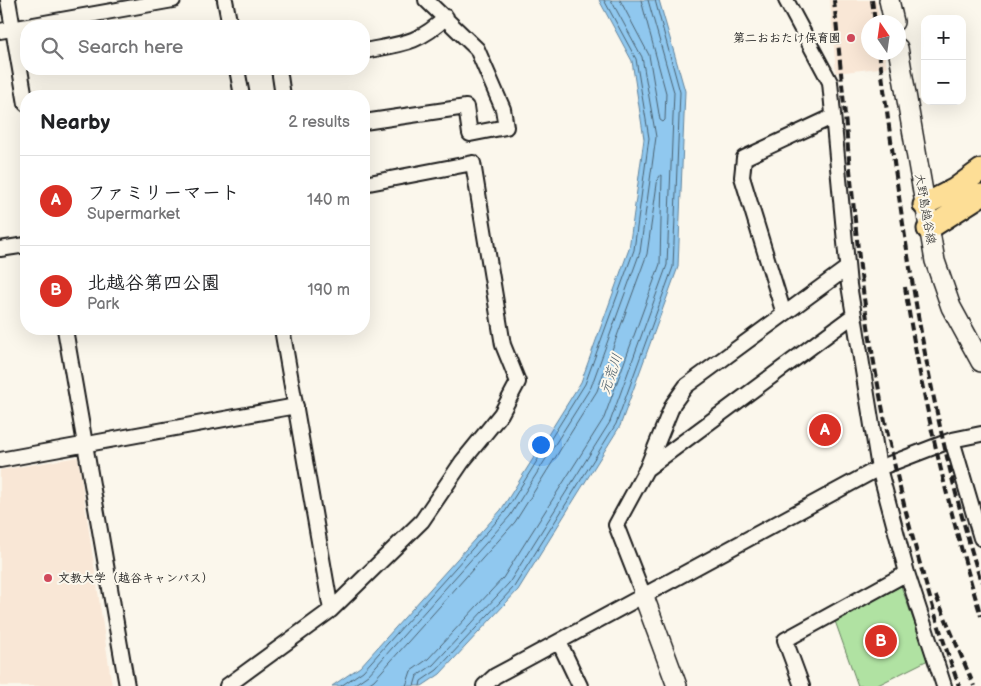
<!DOCTYPE html>
<html lang="en">
<head>
<meta charset="utf-8">
<style>
  body { margin:0; font-family:"Balsamiq Sans","Klee One",sans-serif; background:#f6f6f6; color:#202124 }
  .controls { position:absolute; right:15px; top:15px; display:grid; overflow:hidden; border-radius:10px; box-shadow:0 5px 20px #0002 }
  .controls button { width:45px; height:45px; display:grid; place-items:center; padding:0; border:0; border-bottom:1px solid #e0e0e0; background:#fff; color:#202124; font:25px sans-serif }
  .compass { position:absolute; left:861px; top:15px; width:45px; height:45px; border-radius:50%; background:#fff; box-shadow:0 5px 20px #0002; rotate:347deg }
  .you { position:absolute; left:540px; top:444px; width:18px; height:18px; margin:-12px; border:4px solid #fff; border-radius:50%; background:#1a73e8; box-shadow:0 0 0 8px #1a73e833 }
  .badge { display:grid; place-items:center; width:32px; height:32px; border-radius:50%; background:#d93025; color:#fff; font-size:16px; font-weight:700 }
  .pin { position:absolute; translate:-50% -50%; border:2px solid #fff; box-shadow:0 1px 5px #0006 }
  .list { margin:0; padding:0; list-style:none }
  h2 { display:flex; justify-content:space-between; align-items:center; height:65px; margin:0; padding:0 20px; font-size:21px }
  h2 small { font-size:16px; font-weight:400; color:#757577 }
  .list li { display:grid; grid-template-columns:32px 1fr auto; gap:15px; align-items:center; box-sizing:border-box; height:90px; padding:0 20px; border-top:1px solid #e0e0e0 }
  .list b { display:block; font-size:19px; white-space:nowrap }
  .list p { margin:0; font-size:16px; white-space:nowrap; color:#757577 }
  .list em { font-size:16px; font-style:normal; color:#757577 }
  .icon { flex:none; width:28px; height:28px; fill:none; stroke:currentColor; stroke-width:2; stroke-linecap:round; stroke-linejoin:round }
  .map { position:relative; flex:none; width:981px; height:686px; overflow:hidden }
  .search { position:absolute; background:#fff; box-shadow:0 5px 20px #0002; left:20px; top:20px; width:350px; height:55px; display:flex; align-items:center; gap:12px; box-sizing:border-box; padding:0 18px; border-radius:20px; color:#757577; font-size:19px }
  .panel { position:absolute; background:#fff; box-shadow:0 5px 20px #0002; left:20px; top:90px; width:350px; height:245px; border-radius:20px }
  .map>svg:first-child { display:block }
  .built { fill:#f9e7d6 }
  .green { fill:#b0e2a2; stroke:#667f5f }
  .water { fill:#90c8ef; stroke:#62839b }
  .lines { fill:none; stroke-linecap:round; stroke-linejoin:round }
  .shore { stroke:#4a6170; stroke-width:1 }
  .street-casing { stroke:#1c1c1c; stroke-width:18 }
  .secondary-casing { stroke:#1c1c1c; stroke-width:22 }
  .primary-casing { stroke:#1c1c1c; stroke-width:25 }
  .street { stroke:#fbf7ec; stroke-width:14 }
  .secondary { stroke:#fbf7ec; stroke-width:19 }
  .primary { stroke:#fdde96; stroke-width:21 }
  .rail { stroke:#1c1c1c; stroke-width:4; stroke-dasharray:8 4; stroke-linecap:butt }
  .poi-dot { fill:#d1495b; stroke:#fbf7ec; stroke-width:2 }
  .labels { text-anchor:middle; dominant-baseline:central; stroke-width:4; stroke-linejoin:round; paint-order:stroke }
  .poi-label { font-size:12px; font-weight:bold; fill:#1c1c1c; stroke:#fbf7ec; text-anchor:end }
  .street-label { font-size:12px; fill:#1c1c1c; stroke:#fbf7ec }
  .water-label { font-size:14px; font-style:italic; fill:#455866; stroke:#fbf7ec }
</style>
</head>
<body>
<div class="map">
<svg width="981" height="686" viewBox="0 0 981 686">
  <rect width="100%" height="100%" fill="#fbf7ec"/>
  <filter id="ink" filterUnits="userSpaceOnUse"><feTurbulence type="fractalNoise" baseFrequency=".02" numOctaves="2"/><feDisplacementMap in="SourceGraphic" scale="10" xChannelSelector="R" yChannelSelector="G"/><feConvolveMatrix kernelMatrix="1 2 1 2 8 2 1 2 1" color-interpolation-filters="sRGB"/></filter>
  <g filter="url(#ink)">
    <path class="built" d="M830 0H876L880 22H868V52L884 53 887 67 836 73Z
      M78 457 112 686H0V470Z"/>
    <path class="green" d="M901 586 928 660 876 686H858L835 621Z"/>
    <path class="water" d="M599 0H659L685 91 678 267 620 426 518 590 440 674 422 686H332L360 667 501 510 581 382 629 249 644 139 632 61Z"/>
    <g class="lines">
      <path class="shore" d="M620 0 649 55 660 120 663 122 665 120 666 93 641 0
        M341 686 363 671 505 512 585 384 634 250 649 138 636 59 604 0
        M352 686 368 675 510 516 591 387 640 252 656 137 642 57 611 0
        M365 686 374 680 515 522 597 391 647 254 658 177 662 175 660 264 604 418 503 578 428 659 411 671 406 686
        M414 686 417 676 433 665 509 583 610 422 667 265 674 92 648 0
        M420 686 421 681 437 670 514 587 616 424 673 267 680 92 655 0"/>
      <defs>
        <path id="street" d="M8 0 26 104
          M225 0 230 26
          M786 0 830 82 849 285 879 468 907 573 944 686
          M0 31 173 0
          M364 51C400 44 419 44 446 17
          M237 69 242 96
          M279 69 283 96
          M364 122 466 107 470 134 506 127 503 109 477 49 426 0
          M0 249 26 245
          M784 314 742 177 744 158 832 117
          M65 329 127 686
          M282 329 331 610
          M981 434 952 440 981 538
          M0 460 296 406
          M648 468 854 315
          M643 594 616 525 647 468 673 404 686 386 847 268
          M559 642 580 686
          M227 686 331 610 422 521 462 462 501 414 518 382 503 345 473 163 364 184
          M484 686 495 676 879 468 952 440
          M802 686 785 640 907 573"/>
        <path id="secondary" d="M889 0 894 22
          M898 48 935 261 951 307 981 362
          M643 594 677 686"/>
        <path id="primary" d="M924 205 955 189 981 170
          M928 229 981 195"/>
      </defs>
      <use href="#street" class="street-casing"/>
      <use href="#secondary" class="secondary-casing"/>
      <use href="#primary" class="primary-casing"/>
      <use href="#street" class="street"/>
      <use href="#secondary" class="secondary"/>
      <use href="#primary" class="primary"/>
      <path class="rail" d="M834 0C843 89 850 178 860 267 877 409 911 551 959 686
        M872 0 875 22
        M879 52C903 232 927 409 981 582
        M905 287C922 399 948 508 981 616
        M936 596 974 686"/>
    </g>
  </g>
  <g class="poi-dot">
    <circle cx="851" cy="38" r="5"/>
    <circle cx="48" cy="578" r="5"/>
  </g>
  <g class="labels">
    <g class="poi-label">
      <text x="841" y="38">第二おおたけ保育園</text>
      <text x="58" y="578" text-anchor="start">文教大学（越谷キャンパス）</text>
    </g>
    <g class="street-label">
      <text transform="translate(925 209) rotate(80)">大野島越谷線</text>
    </g>
    <g class="water-label">
      <text transform="translate(611 374) rotate(-71)">元荒川</text>
    </g>
  </g>
</svg>
<div class="controls">
<button>+</button>
<button>−</button>
</div>
<svg class="compass" viewBox="-18 -18 36 36"><path d="M0-13l5 13h-10z" fill="#e53935"/><path d="M0 13l5-13h-10z" fill="#757577"/></svg>
<div class="you"></div>
<div class="pin badge" style="left:825px;top:430px">A</div>
<div class="pin badge" style="left:881px;top:641px">B</div>
<div class="search"><svg class="icon" aria-label="search" viewBox="0 0 24 24"><circle cx="10" cy="10" r="6"/><path d="M15 15l6 6"/></svg>Search here</div>
<section class="panel">
<h2>Nearby<small>2 results</small></h2>
<ul class="list">
<li><span class="badge">A</span><div><b>ファミリーマート</b><p>Supermarket</p></div><em>140 m</em></li>
<li><span class="badge">B</span><div><b>北越谷第四公園</b><p>Park</p></div><em>190 m</em></li>
</ul>
</section>
</div>
</body>
</html>
